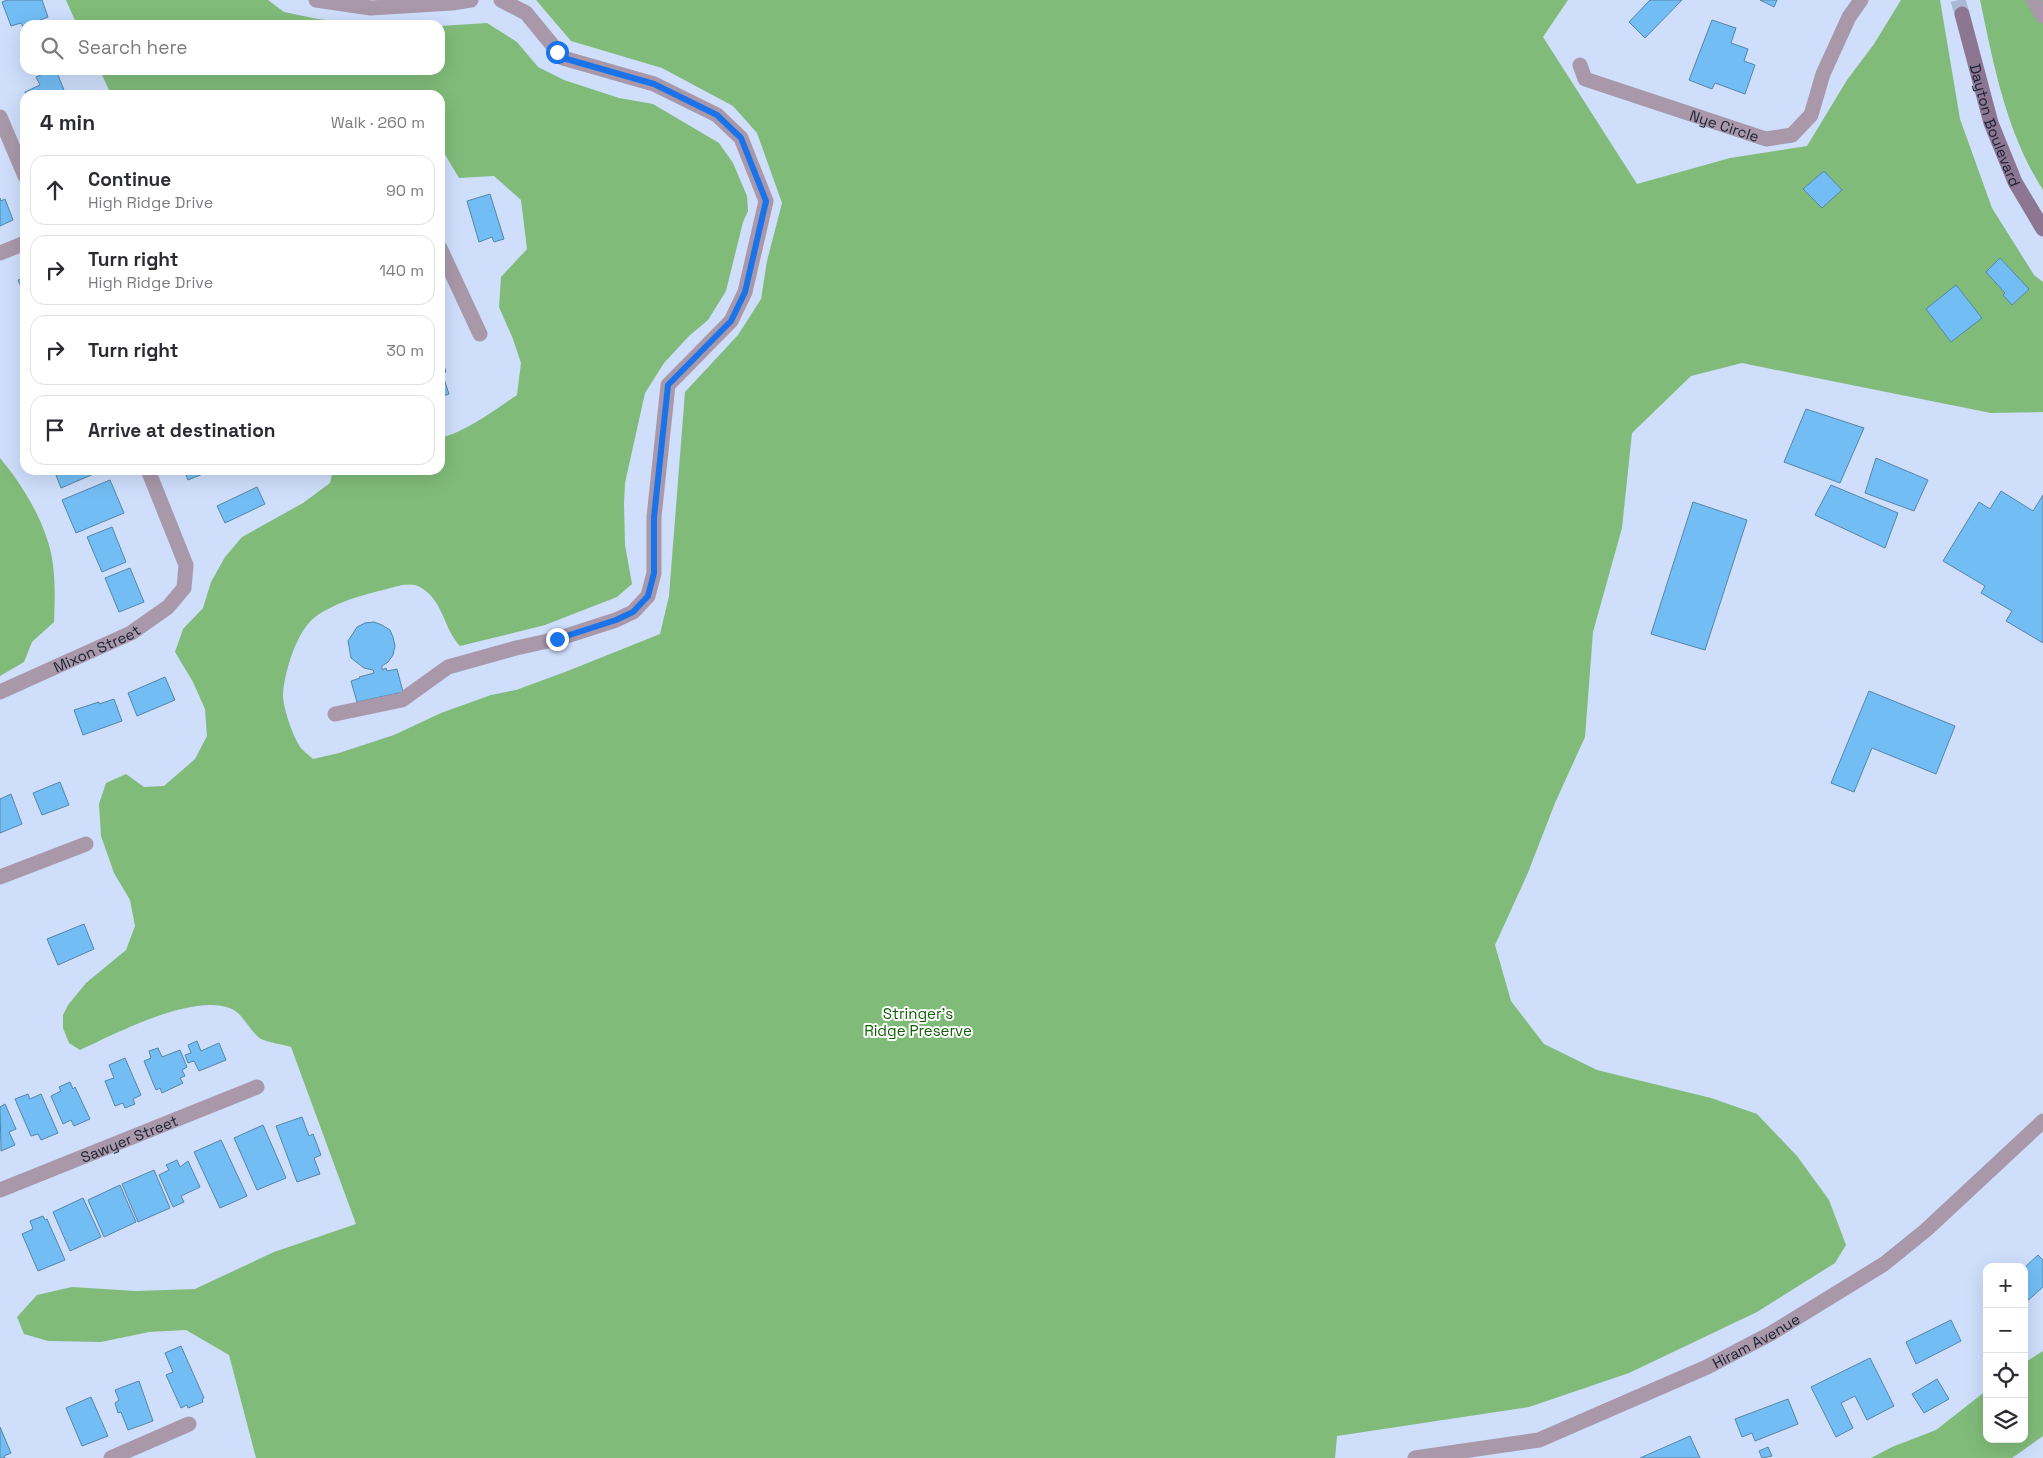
<!DOCTYPE html>
<html lang="en">
<head>
<meta charset="utf-8">
<style>
  body { margin:0; font-family:"Space Grotesk",sans-serif; background:#f2f2f3; color:#2b2b33 }
  .controls { position:absolute; right:15px; bottom:15px; display:grid; overflow:hidden; border-radius:10px; box-shadow:0 5px 20px #0002 }
  .controls button { width:45px; height:45px; display:grid; place-items:center; padding:0; border:0; border-bottom:1px solid #e1e1e2; background:#fff; color:#2b2b33; font:25px sans-serif }
  .stop { position:absolute; width:15px; height:15px; margin:-11px; border:4px solid #1a73e8; border-radius:50%; background:#fff }
  .stop.end { background:#1a73e8; border-color:#fff; box-shadow:0 1px 5px #0008 }
  .list { margin:0; padding:0; list-style:none }
  h2 { display:flex; justify-content:space-between; align-items:center; height:65px; margin:0; padding:0 20px; font-size:21px }
  h2 small { font-size:16px; font-weight:400; color:#7c7c81 }
  .list li { display:grid; grid-template-columns:32px 1fr auto; gap:15px; align-items:center; box-sizing:border-box; height:70px; margin:0 10px 10px; padding:0 10px; border:1px solid #e1e1e2; border-radius:15px }
  .list b { display:block; font-size:19px; white-space:nowrap }
  .list p { margin:0; font-size:16px; white-space:nowrap; color:#7c7c81 }
  .list em { font-size:16px; font-style:normal; color:#7c7c81 }
  .icon { flex:none; width:28px; height:28px; fill:none; stroke:currentColor; stroke-width:2; stroke-linecap:round; stroke-linejoin:round }
  .map { position:relative; flex:none; width:2043px; height:1458px; overflow:hidden }
  .search { position:absolute; background:#fff; box-shadow:0 5px 20px #0002; left:20px; top:20px; width:425px; height:55px; display:flex; align-items:center; gap:12px; box-sizing:border-box; padding:0 18px; border-radius:15px; color:#7c7c81; font-size:19px }
  .panel { position:absolute; background:#fff; box-shadow:0 5px 20px #0002; left:20px; top:90px; width:425px; height:385px; border-radius:15px }
  .map>svg:first-child { display:block }
  .forest { fill:#81bb7a }
  .building { fill:#72bdf4; stroke:#5885a7 }
  .lines { fill:none; stroke-linecap:round; stroke-linejoin:round }
  .secondary-tunnel { stroke:#aab8d3; stroke-width:15; stroke-dasharray:15 8; stroke-linecap:butt }
  .street { stroke:#a898aa; stroke-width:15 }
  .secondary { stroke:#8d7691; stroke-width:15 }
  .route { stroke:#1a73e8; stroke-width:6 }
  .labels { text-anchor:middle; dominant-baseline:central; stroke-width:4; stroke-linejoin:round; paint-order:stroke }
  .street-label { font-size:15px; fill:#182133; stroke:#fff }
  .park-label { font-size:15px; fill:#0d5f03; stroke:#fff }
</style>
</head>
<body>
<div class="map">
<svg width="2043" height="1458" viewBox="0 0 2043 1458">
  <rect width="100%" height="100%" fill="#cedefb"/>
  <path class="forest" d="M66 0H268L284 12 318 19 373 25H77Z
    M536 0H1568L1543 37 1637 184 1730 158 1807 146 1847 80 1874 44 1901 0H1940L1960 119 1992 208 2034 275 2043 282V412L1991 413 1742 363 1691 376 1632 433 1622 528 1593 632 1585 737 1555 803 1527 875 1495 945 1511 1001 1544 1044 1597 1070 1711 1098 1757 1114 1797 1156 1829 1200 1846 1245 1835 1263 1757 1312 1629 1373 1529 1407 1337 1436 1335 1458H256L229 1355 186 1330 149 1332 101 1342 48 1341 24 1334 17 1317 37 1295 72 1287 136 1291 195 1289 274 1252 356 1224 291 1047C282 1044 270 1043 261 1039 250 1032 244 1015 232 1009 194 992 115 1034 80 1050L69 1043 63 1028V1015L68 1005 86 983 126 950 135 926 130 900 114 873 101 836 99 804 106 783 126 774 144 787 164 786 195 759 207 736 205 709 193 682 175 652 183 629 203 608 211 582 225 557 242 537 303 503 330 483 333 470H440V438C466 432 495 410 517 395L521 363 513 339 499 307 501 277 527 249 521 200 494 176 459 178 440 146V95H111L100 70H440V26L487 23 517 42 538 67 564 80 619 98 653 104 719 143 733 163 747 196 748 211 743 222 726 291 708 320 689 336 664 363 645 393 625 483 624 503 625 545 632 584 617 597 545 625 460 646C443 628 444 601 420 587 410 581 394 587 383 590 361 595 323 606 308 624 295 639 284 674 283 695 283 708 293 737 301 748 304 752 309 755 313 759L339 753 394 735 441 713 491 695 516 690 565 672 660 634 669 596 685 392 738 335 761 299 767 261 782 203 757 133 733 106 662 68 571 41Z
    M1980 0H2043V190C2006 132 1994 66 1980 0Z
    M0 458C21 483 40 514 49 545 56 569 55 597 54 622L32 642 24 662 0 676Z
    M2043 1351V1436L2012 1458H1871L1892 1447 1936 1430 1987 1390V1439H2024V1363Z"/>
  <path class="building" d="M7 0H42L48 17 23 27 21 23 11 26 2 2Z
    M1650 0H1682L1645 38 1629 22Z
    M1760 0H1777L1774 7Z
    M1712 20 1736 28 1731 43 1748 49 1744 61 1755 65 1745 94 1715 83 1712 89 1689 80Z
    M52 70H56L66 95H26L25 92 40 85 36 77Z
    M1824 171 1842 190 1822 208 1803 189Z
    M490 194 504 239 494 242 492 237 479 242 467 201Z
    M0 198 1 201 5 199 13 220 0 226Z
    M2000 258 2029 289 2012 305 2003 295 2005 293 1986 272Z
    M25 278V296L18 280Z
    M1956 285 1982 318 1951 342 1926 309Z
    M442 359 446 372 442 373 449 394 440 397V360Z
    M1806 409 1864 428 1840 483 1784 462Z
    M1876 458 1928 480 1914 511 1865 493Z
    M54 470H103L61 488Z
    M184 470H213L188 480Z
    M110 480 124 513 76 533 62 500Z
    M1831 485 1898 513 1885 548 1815 515Z
    M257 487 265 504 225 523 217 506Z
    M2001 491 2033 511 2043 495V643L2006 621 2012 611 1981 593 1985 586 1943 561 1979 502 1990 509Z
    M1693 502 1747 520 1705 650 1651 634Z
    M112 527 126 562 102 572 87 537Z
    M130 568 144 602 119 612 105 578Z
    M374 622 382 625 390 630 393 637 395 646 393 655 388 662 382 666V670L386 668 387 671 397 669 403 692 357 702 351 681 360 678 359 677 374 673 373 670 364 668 351 658 348 641 357 627 365 623Z
    M165 677 175 700 137 716 128 693Z
    M1869 691 1955 726 1936 774 1872 748 1854 792 1831 783Z
    M114 699 122 721 83 735 74 710 99 702V704Z
    M60 782 69 805 42 815 33 793Z
    M11 794 22 824 0 833V799Z
    M84 924 94 949 58 965 47 939Z
    M197 1041 201 1051 219 1043 226 1060 199 1071 194 1061 188 1063 185 1055 191 1053 188 1045Z
    M158 1048 162 1057 180 1050 187 1067 182 1070 185 1076 180 1078 183 1083 162 1093 160 1088 156 1090 144 1061 151 1058 149 1051Z
    M125 1058 141 1095 133 1099 135 1104 125 1108 123 1103 115 1106 105 1081 114 1078 109 1065Z
    M70 1082 73 1089 75 1087 90 1119 74 1126 71 1120 63 1124 51 1096 61 1091 59 1087Z
    M28 1094 30 1099 41 1094 58 1133 41 1140 38 1134 31 1136 15 1099Z
    M5 1104 16 1129 9 1132 15 1145 1 1151 0 1107Z
    M302 1117 309 1136 313 1134 321 1155 314 1158 320 1174 297 1182 276 1126Z
    M263 1125 286 1178 257 1190 234 1138Z
    M221 1140 247 1196 220 1208 194 1152Z
    M177 1160 180 1167 188 1161 200 1187 181 1196 184 1202 173 1207 159 1175 169 1170 166 1165Z
    M154 1170 170 1208 138 1222 122 1184Z
    M120 1185 136 1222 104 1237 88 1200Z
    M83 1198 101 1237 70 1251 53 1212Z
    M43 1216 45 1220 47 1219 65 1260 38 1271 22 1234 33 1229 30 1221Z
    M2038 1255 2043 1260V1287L2024 1304V1268Z
    M1951 1320 1961 1341 1916 1364 1906 1342Z
    M181 1346 204 1398 202 1399 203 1402 188 1408 187 1405 181 1408 166 1375 173 1372 165 1353Z
    M1870 1358 1894 1406 1867 1420 1855 1396 1841 1403 1853 1428 1836 1437 1811 1387Z
    M1937 1379 1949 1399 1924 1413 1912 1394Z
    M139 1381 153 1421 128 1430 121 1412 118 1413 115 1403 119 1400 115 1390Z
    M91 1397 108 1436 82 1446 66 1408Z
    M1788 1399 1798 1424 1755 1441 1752 1433 1742 1437 1735 1419Z
    M0 1427 11 1453 4 1456 5 1458H0Z
    M1690 1436 1700 1458H1640Z
    M1768 1447 1772 1456 1762 1458 1759 1451Z"/>
  <g class="lines">
    <path class="secondary-tunnel" d="M1958 0 1962 14"/>
    <g class="street">
      <path d="M316 0 371 8 452 3 471 0"/>
      <path d="M2033 0 2043 16"/>
      <path id="s1" d="M1580 65 1585 79 1766 139 1792 135 1811 115 1823 74 1849 17 1861 0"/>
      <path d="M0 117 25 176"/>
      <path d="M440 248 480 334"/>
      <path d="M0 253 25 243"/>
      <path id="s2" d="M0 692 131 633 168 607 184 588 186 565 148 470"/>
      <path d="M335 714 402 700 448 667 516 648 557 639 616 620 633 612 648 596 654 573V517L668 385 731 321 745 292 766 201 741 138 717 115 654 84 563 58 526 13 501 0"/>
      <path d="M0 877 86 844"/>
      <path id="s3" d="M0 1190 257 1087"/>
      <path d="M111 1458 189 1424"/>
      <path id="s4" d="M1415 1458 1539 1440 1707 1367 1770 1334 1884 1264 1926 1230 2043 1121"/>
    </g>
    <path class="secondary" id="s5" d="M1962 14 1991 123 2015 182 2043 229"/>
  </g>
  <g class="lines">
    <path class="route" d="M557 639 616 620 633 612 648 596 654 573V517L668 385 731 321 745 292 766 201 741 138 717 115 654 84 563 58 557 52"/>
  </g>
  <g class="labels">
    <g class="street-label">
      <text stroke="none"><textPath href="#s5" startOffset="116">Dayton Boulevard</textPath></text>
      <text stroke="none"><textPath href="#s1" startOffset="162">Nye Circle</textPath></text>
      <text stroke="none"><textPath href="#s2" startOffset="106">Mixon Street</textPath></text>
      <text stroke="none"><textPath href="#s3" startOffset="139">Sawyer Street</textPath></text>
      <text stroke="none"><textPath href="#s4" startOffset="364">Hiram Avenue</textPath></text>
    </g>
    <g class="park-label">
      <text x="918" y="1013">Stringer's<tspan x="918" dy="17">Ridge Preserve</tspan></text>
    </g>
  </g>
</svg>
<div class="controls">
<button>+</button>
<button>−</button>
<button><svg class="icon" aria-label="locate" viewBox="0 0 24 24"><circle cx="12" cy="12" r="6"/><path d="M12 2v4M12 18v4M2 12h4M18 12h4"/></svg></button>
<button><svg class="icon" aria-label="layers" viewBox="0 0 24 24"><path d="M12 4l9 5-9 5-9-5zM3 14l9 5 9-5"/></svg></button>
</div>
<div class="stop" style="left:557px;top:52px"></div>
<div class="stop end" style="left:557px;top:639px"></div>
<div class="search"><svg class="icon" aria-label="search" viewBox="0 0 24 24"><circle cx="10" cy="10" r="6"/><path d="M15 15l6 6"/></svg>Search here</div>
<section class="panel">
<h2>4 min<small>Walk · 260 m</small></h2>
<ul class="list">
<li><svg class="icon" aria-label="ahead" viewBox="0 0 24 24"><path d="M12 20V5M6 11l6-6 6 6"/></svg><div><b>Continue</b><p>High Ridge Drive</p></div><em>90 m</em></li>
<li><svg class="icon" aria-label="right" viewBox="0 0 24 24"><path d="M7 20v-9h11M14 6l5 5-5 5"/></svg><div><b>Turn right</b><p>High Ridge Drive</p></div><em>140 m</em></li>
<li><svg class="icon" aria-label="right" viewBox="0 0 24 24"><path d="M7 20v-9h11M14 6l5 5-5 5"/></svg><div><b>Turn right</b></div><em>30 m</em></li>
<li><svg class="icon" aria-label="arrive" viewBox="0 0 24 24"><path d="M6 21V4h12l-3 4 3 4H6"/></svg><div><b>Arrive at destination</b></div></li>
</ul>
</section>
</div>
</body>
</html>
